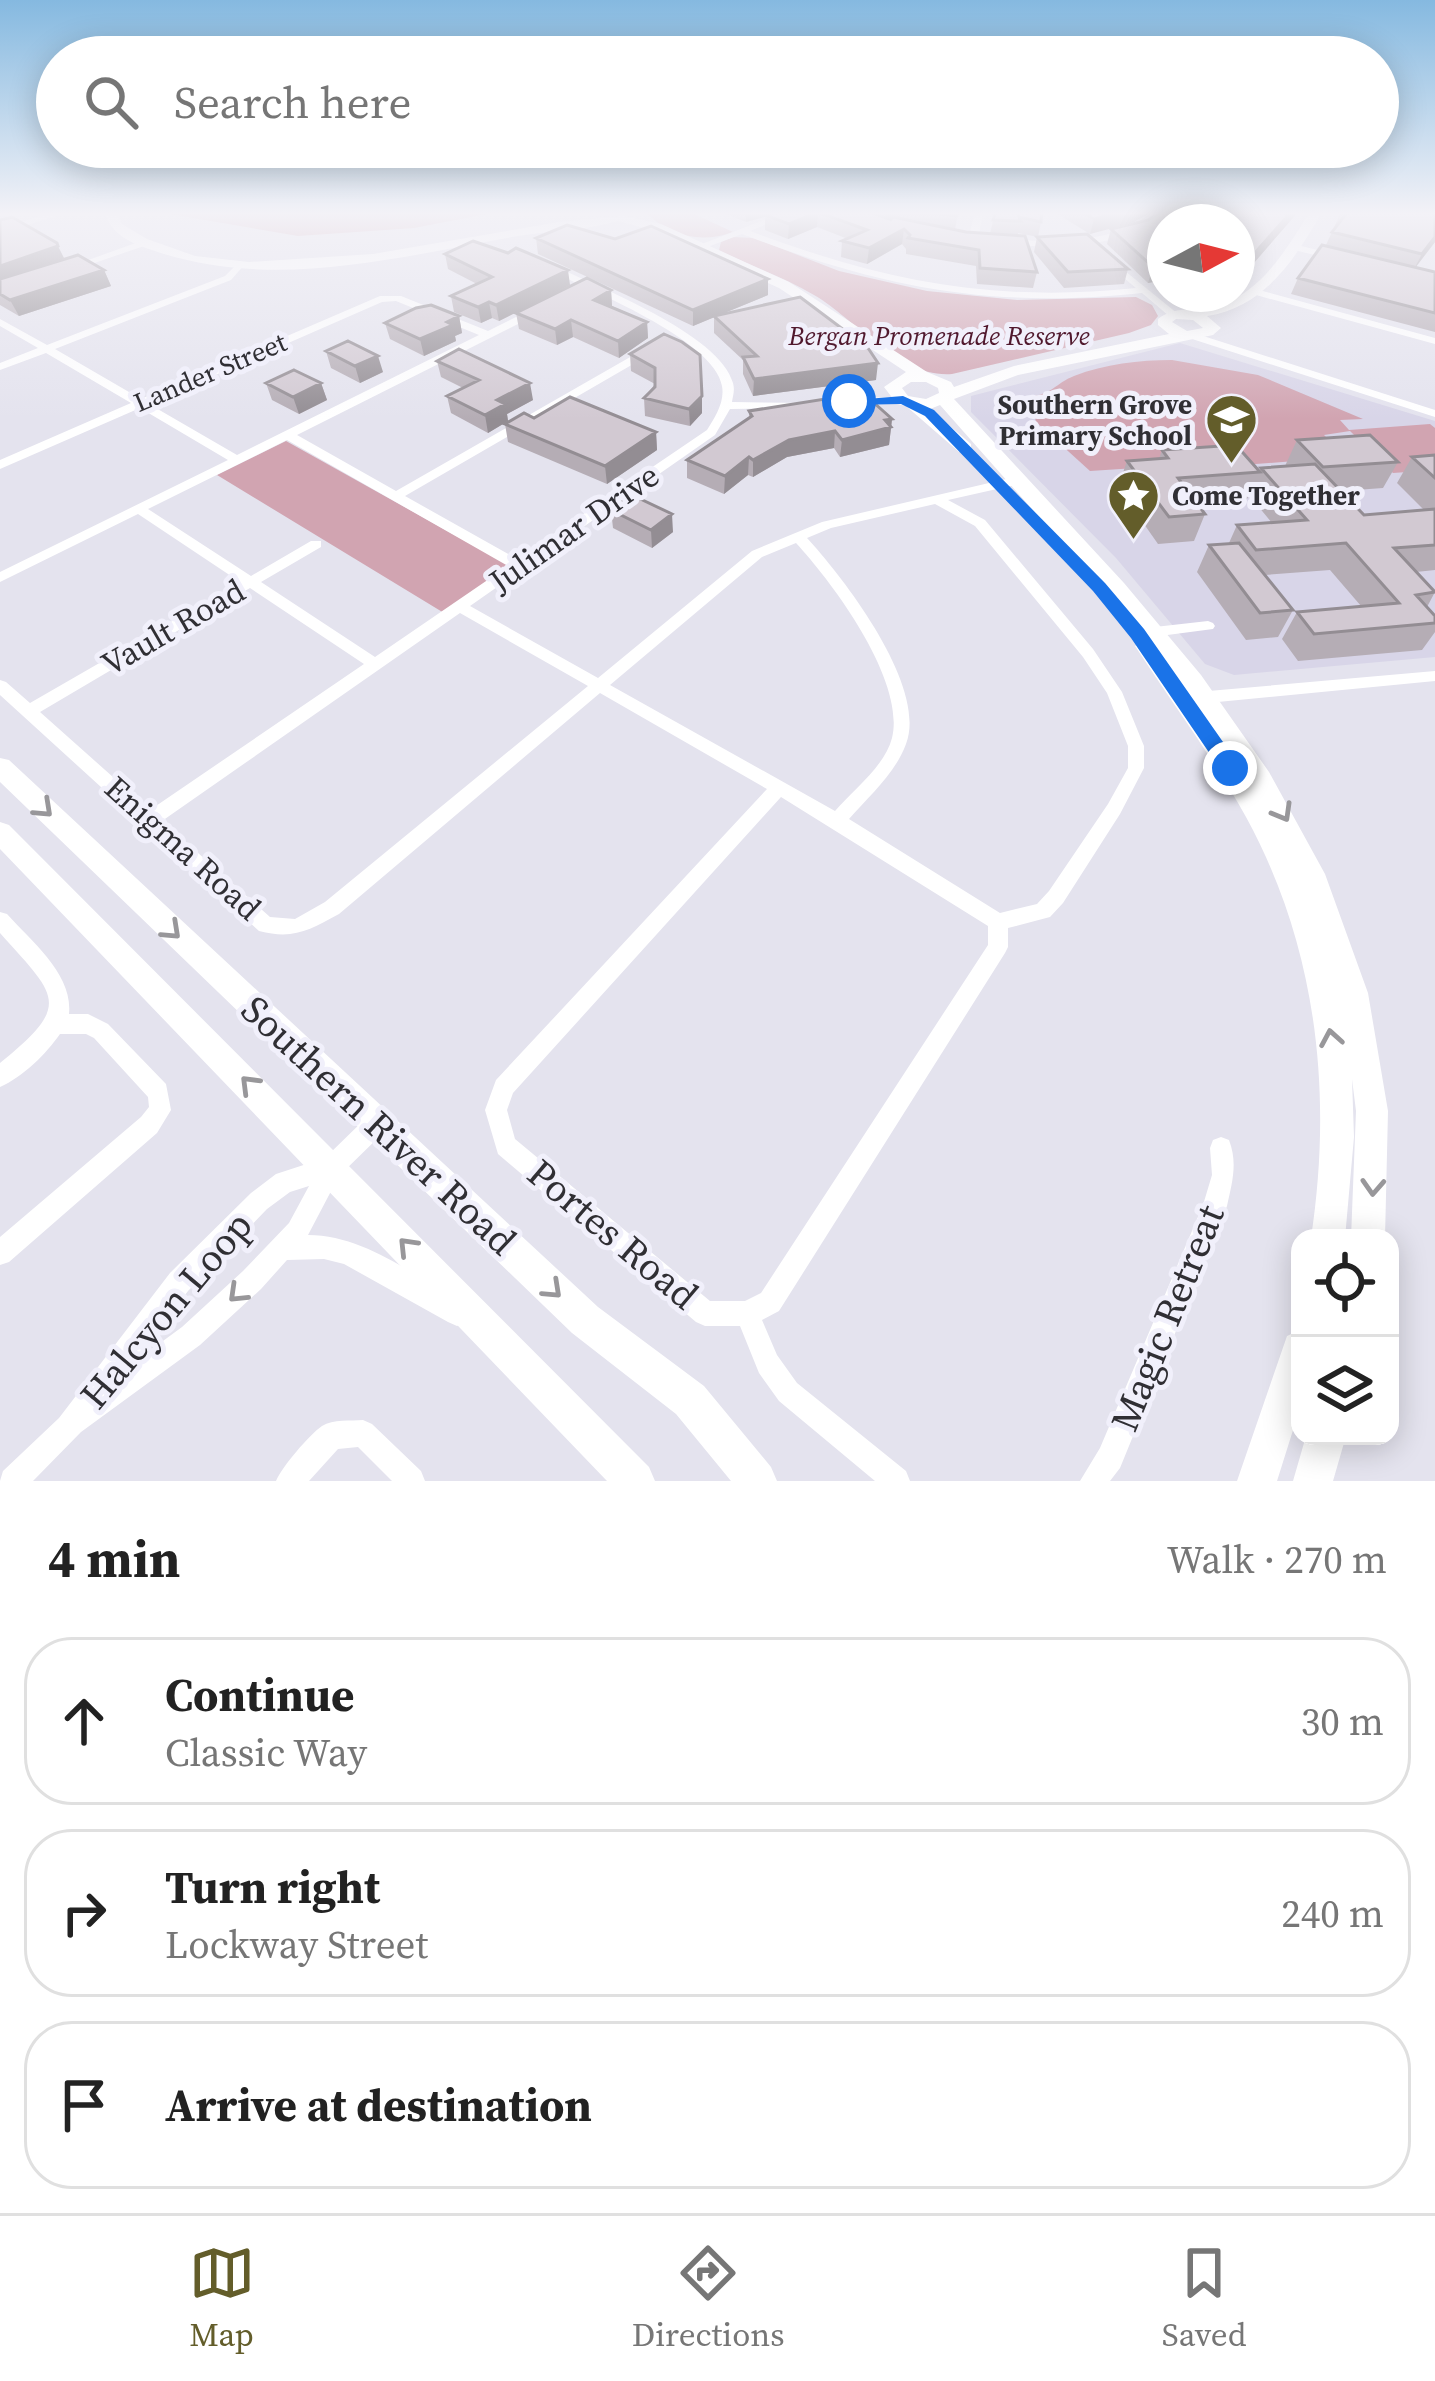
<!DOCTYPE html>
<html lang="en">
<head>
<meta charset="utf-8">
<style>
  body { margin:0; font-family:"Source Serif 4",serif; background:#f6f6f6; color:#222 }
  .controls { position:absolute; right:36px; bottom:36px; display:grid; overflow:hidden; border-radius:24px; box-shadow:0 6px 30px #0003 }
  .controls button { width:108px; height:108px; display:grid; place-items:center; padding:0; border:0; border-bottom:3px solid #e0e0e0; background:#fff; color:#222; font:60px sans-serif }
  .compass { position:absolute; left:1147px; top:204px; width:108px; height:108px; border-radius:50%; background:#fff; box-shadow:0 6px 30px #0003; rotate:83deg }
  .stop { position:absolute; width:36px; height:36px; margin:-27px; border:9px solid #1a73e8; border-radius:50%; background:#fff }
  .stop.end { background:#1a73e8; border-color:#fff; box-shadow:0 3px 12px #0008 }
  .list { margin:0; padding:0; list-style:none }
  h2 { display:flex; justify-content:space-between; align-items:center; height:156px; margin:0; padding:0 48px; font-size:51px }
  h2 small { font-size:39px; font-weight:400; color:#767676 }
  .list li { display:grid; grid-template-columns:78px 1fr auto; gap:36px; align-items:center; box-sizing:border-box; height:168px; margin:0 24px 24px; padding:0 24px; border:3px solid #e0e0e0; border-radius:48px }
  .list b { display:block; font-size:45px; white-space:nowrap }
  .list p { margin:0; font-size:39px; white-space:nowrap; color:#767676 }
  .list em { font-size:39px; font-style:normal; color:#767676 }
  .icon { flex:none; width:66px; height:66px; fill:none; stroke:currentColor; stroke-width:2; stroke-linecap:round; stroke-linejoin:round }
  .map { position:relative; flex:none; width:1435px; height:1481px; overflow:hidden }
  .search { position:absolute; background:#fff; box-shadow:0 6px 30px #0003; left:36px; right:36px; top:36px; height:132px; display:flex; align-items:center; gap:30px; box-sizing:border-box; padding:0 42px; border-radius:66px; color:#767676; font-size:45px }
  .sheet { height:732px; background:#fff }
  nav { display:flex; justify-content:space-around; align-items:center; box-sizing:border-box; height:168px; border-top:3px solid #e0e0e0; background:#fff; font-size:33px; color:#767676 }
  nav a { display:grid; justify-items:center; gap:6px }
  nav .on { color:#635d2a }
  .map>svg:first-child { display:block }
  .built { fill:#d8d5e8 }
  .green { fill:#d1a4b1 }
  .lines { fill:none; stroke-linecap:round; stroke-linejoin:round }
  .street { fill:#fff; fill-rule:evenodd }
  .secondary { fill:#fff; fill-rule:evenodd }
  .primary { fill:#fff; fill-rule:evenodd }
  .wall { fill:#b5adb5 }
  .shaded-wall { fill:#938d93 }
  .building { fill:#d2c9d2; stroke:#938d93; stroke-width:3 }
  .oneway { stroke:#98979a }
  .route { fill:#1a73e8 }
  .labels { text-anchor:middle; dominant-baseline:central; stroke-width:10; stroke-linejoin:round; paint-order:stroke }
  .far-park-label { font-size:27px; font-style:italic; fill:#50182d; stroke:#f1f0fb }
  .far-street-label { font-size:27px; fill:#302f34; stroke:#f1f0fb }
  .far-poi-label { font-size:27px; font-weight:bold; fill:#302f34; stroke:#f1f0fb; text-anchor:end }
  .street-label { font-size:33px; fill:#302f34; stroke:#f1f0fb }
  .near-street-label { font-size:39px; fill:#302f34; stroke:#f1f0fb }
</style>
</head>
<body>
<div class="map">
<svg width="1435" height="1481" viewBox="0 0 1435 1481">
  <rect width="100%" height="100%" fill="#e4e3ee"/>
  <path class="built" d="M1180 343 1435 421V657L1234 675 1205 664 1116 558 971 412V396Z"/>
  <path class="green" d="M158 212H497L414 228 298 236Z
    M645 212H690L733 232C700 244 670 236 645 212Z
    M733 237 754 238 839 271 927 291 1017 300 1136 297 1152 305 1158 316 1151 325 1129 333 952 374C898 378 857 320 814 295 784 277 750 266 719 250L721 242Z
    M1172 360 1258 375 1363 419 1340 420 1349 430 1430 424 1435 428V470L1393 473 1350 431 1324 435 1346 457 1140 473 1136 468 1090 471 1036 422 1030 396C1050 396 1056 383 1074 376 1105 364 1139 360 1172 360Z
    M286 441 512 567 444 613 217 475Z"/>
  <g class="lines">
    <path class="street" d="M55 212H68L0 234V228Z
      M785 212H796L750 231C883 281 993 303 1136 288L1106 263 1104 261 1109 258 1178 314 1169 316 1142 293C991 309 883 288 742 234L702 249 694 247Z
      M975 212H983L978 240 973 243 968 240Z
      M1161 212H1171C1126 248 1062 248 1006 245L1001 242 1006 239C1060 243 1115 242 1161 212Z
      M144 240 149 243 147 245 74 270 66 268Z
      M1293 244 1342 256 1344 258 1339 261 1290 249V245Z
      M240 261 245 264 231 280 55 349 141 399 380 296H401L488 331 532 309H540V313L297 435 396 491 646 348H654V352L405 496 517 559 707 430C715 417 725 402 722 386 715 340 586 288 546 269V265H552C596 286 720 334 733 383 735 391 733 395 732 402L808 403V407L804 408 730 409 715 435 470 606 598 678 752 551 822 522 1019 476 1025 480 1023 483 948 500 985 520 1093 649 1122 692 1144 746V768L1120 814 1063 903 1050 917 1008 928V947L1005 953 779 1311 762 1320 777 1355 797 1383 906 1471 910 1481H875L779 1401 759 1373 740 1326H705L696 1322 498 1154 485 1110 496 1080 767 789 600 693 339 914C309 930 294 940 259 931L0 695V680L6 682 30 703 240 582 138 514 0 582V572L228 460 140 408 0 469V460L131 403 46 353 0 370V363L38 348 0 326V319L47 345 225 276ZM396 301 479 335 237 455 149 404 382 302ZM287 440 508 566 375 657 261 582 321 547V541H311L251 576 148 509ZM935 504 975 526 1083 657 1107 693 1128 746V768L1108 804 1049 891 1037 904 1000 913 849 819C869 796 895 774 906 744 928 687 844 578 807 538L831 528ZM796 543C833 583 906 681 892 738 885 766 853 790 835 811L610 685 762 557ZM250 588 364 664 150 810 40 712ZM460 613 588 686 325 902 295 919 270 917 162 821ZM781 797 988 926V945L761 1293 745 1301H710L515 1139 507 1110 513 1093Z
      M1259 290 1435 338V344L1256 295 1254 293Z
      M1189 334H1197L1435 410V417L1189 338Z
      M854 398 903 397 909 400 903 403H850V399Z
      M1208 621 1213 623 1215 626 1213 629 1137 639 1130 634 1137 629Z
      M1435 671V681L1197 704 1189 698 1197 692Z
      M0 912 7 914C32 942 73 974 69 1014H88L108 1024 166 1084 171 1110 157 1133 9 1262 0 1265V1237L141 1117 149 1107 148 1097 94 1038 86 1034H60C46 1054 23 1077 0 1087V1063C73 1004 57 997 0 933Z
      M376 1113 384 1116 387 1124 384 1132 339 1176 308 1235C366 1235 416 1278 466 1304L470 1313 466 1322 457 1326 448 1322 344 1264 324 1259 287 1260 261 1289 200 1345 81 1432 33 1481H0L3 1471 59 1418 170 1273 251 1193 276 1174 325 1158 368 1116ZM309 1186 289 1223 243 1271 182 1327 133 1363 188 1291 267 1209 290 1192Z
      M1221 1137 1229 1140C1238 1163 1232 1183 1227 1206L1120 1468 1110 1481H1080L1100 1448 1203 1205 1212 1175 1210 1148 1213 1140Z
      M363 1420 372 1424 421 1471 425 1481H392L358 1447 338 1449 309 1481H276C282 1467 309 1435 322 1426 333 1419 351 1421 363 1420Z"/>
    <path class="secondary" d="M105 212H117L122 224 147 239 195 256 249 262 373 254 559 222 624 216 661 224 789 282 927 372 951 382 954 387 1014 366 1169 334 1158 325V319C1174 306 1194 311 1214 306 1261 295 1286 249 1310 212H1322C1295 259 1265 307 1207 316L1221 328 1213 335 1018 375 954 399 1124 583 1201 675 1269 772 1325 874 1368 993 1388 1111 1385 1238H1351L1356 1111 1352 1079 1354 1137 1345 1238H1311C1333 1093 1317 947 1246 817 1213 757 1172 703 1135 646L1147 639 940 405 930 409 971 444V452H959L906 406 897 404 884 387 906 372 779 288 652 230 618 221C587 230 550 231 518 236 397 257 272 292 152 250 131 243 111 235 105 212ZM1176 319 1193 320 1203 328 1187 331 1172 322ZM911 382H926L938 388 939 393 926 399 908 396 902 388Z
      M1300 1330V1408L1277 1481H1237L1287 1336Z
      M1306 1436H1346L1333 1481H1293Z"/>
    <path class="primary" d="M0 758 9 760 598 1307 704 1386 771 1467 777 1481H731L676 1414 572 1333 0 782Z
      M0 822 9 825 649 1467 655 1481H607L0 849Z"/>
  </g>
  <path class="wall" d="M721 212H870L888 218 892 217 874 212H958L955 230 990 234 995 212 1041 222 1038 237 1018 233V235L1037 272 1033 288 977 284 976 266 906 254V249L902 244 867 264 841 257 842 241 848 239 817 227 788 239 765 230V217L746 222Z
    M1054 212H1152L1090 234Z
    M1298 212 1240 279 1237 278V222H1165V292L1153 282 1148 283 1107 244 1111 229 1148 220Z
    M1341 212 1435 242 1416 267 1435 272V332L1291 294 1298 278 1326 245Z
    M0 220 65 259 104 270 111 286 19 316 0 305Z
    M1037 237 1128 269 1124 284 1064 288 1034 252Z
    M536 238 768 295 719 315 876 380 753 396 743 374V360L714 333V317L693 326 538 254Z
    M445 254 570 285 499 321 492 318 481 323 454 312 451 296 477 284 448 269Z
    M611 290 612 306 647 322 648 338 619 358 573 337 557 345 519 329 516 313Z
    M1167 294H1217L1214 301 1179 304Z
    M459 316 462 333 455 336 456 341 424 356 390 339 385 323Z
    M664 334 702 413 690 426 645 416 644 398 655 384 631 371 630 354Z
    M326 351 383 372 360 383 331 368Z
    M437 361 533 400 507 414 508 421 488 433 451 413 447 396 463 388 441 377Z
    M266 383H321L327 400 299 414 272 400Z
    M749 411 892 419 889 445 840 457 834 448 787 457 753 477 748 475 724 494 687 478V460L749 418Z
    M534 418 656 432 657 450 607 484 508 442 505 424Z
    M1297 440 1398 462 1383 488 1342 491 1364 515 1424 510 1397 483 1412 457 1435 455V570L1416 572 1435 592 1427 607 1435 616V632L1422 650 1298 661 1282 639 1297 612 1361 606 1330 570 1265 575 1293 610 1278 637 1246 640 1197 572 1209 545 1229 543 1237 525 1272 523 1249 495 1247 499 1196 503 1205 514 1194 541 1158 544 1118 487 1127 461 1159 459 1162 450 1259 471 1261 468 1285 466Z
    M611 510 673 532 652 548 613 528Z"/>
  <path class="shaded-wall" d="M746 212H781L746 222Z
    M818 212 817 227 788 239 789 224Z
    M1121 212H1152L1132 223 1090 234 1094 219Z
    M1291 212H1298L1240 279 1246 263Z
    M904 229 902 244 867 264 869 248Z
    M1435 237V242L1414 269 1422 254Z
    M58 246 66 262 0 284V266Z
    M1159 266 1153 282 1148 283 1153 267Z
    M104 270 111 286 19 316 10 300Z
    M568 270 570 285 499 321 496 305Z
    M768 279V295L693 326V310Z
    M611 290 612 306 594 300Z
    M489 302 492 318 481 323 478 307Z
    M459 316 462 333 455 336 456 341 424 356 420 339Z
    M571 320 573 337 557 345 555 329Z
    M647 322 648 338 619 358 618 341Z
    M378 356 383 372 360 383 355 366Z
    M878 363 876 380 753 396 754 379Z
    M321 383 327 400 299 414 293 397Z
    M530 383 533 400 507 414 508 421 488 433 485 415 497 400Z
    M702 396V413L690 426 689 409Z
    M892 419 889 445 840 457 842 440 885 420Z
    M835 431 834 448 787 457 753 477V460L789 440Z
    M656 432 657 450 607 484 605 466Z
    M749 457 748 475 724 494 725 476Z
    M672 514 673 532 652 548 651 530Z"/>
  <path class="building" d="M773 212H870L892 220 888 216 966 232 1025 236 1037 272 980 268 979 250 908 238 910 235 904 229 869 248 842 241 867 230 818 212 789 224 765 215Z
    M929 212H958L957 216Z
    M995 212H1042L1041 222 1019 217 1021 221 993 220Z
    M1082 212H1121L1094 219Z
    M1161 212H1291L1246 263 1237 261V222H1165V272L1159 266 1153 267 1111 229 1148 220Z
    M1341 212H1435V237L1422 254 1332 232 1346 214Z
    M12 217 57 243 58 246 0 266V220Z
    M567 225 615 239 651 226 768 279 693 310 536 238Z
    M1087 234 1128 269 1068 272 1037 237Z
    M473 241 508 253 516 248 568 270 496 305 489 302 478 307 451 296 492 277 445 254Z
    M1322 245 1435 272V313L1298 278Z
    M78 255 104 270 10 300 0 294V279Z
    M587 278 611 290 594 300 647 322 618 341 571 320 555 329 516 313Z
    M800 297 848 333 855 346 866 345 878 363 754 379 743 357 757 356 714 316Z
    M431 305 459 316 447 322 453 325 420 339 385 323 416 308Z
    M664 334 682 342 700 355 702 396 689 409 644 398 655 387V368L630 354Z
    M348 341 378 356 355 366 326 351Z
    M459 349 530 383 497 400 505 404 485 415 447 396 479 380 437 361Z
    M294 370 321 383 293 397 266 383Z
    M863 393 892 419 885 420 891 427 842 440 835 431 789 440 753 460 749 457 725 476 687 460 752 416 749 411Z
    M570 397 656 432 605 466 505 424 524 413 534 418Z
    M1370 435 1398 462 1323 467 1297 440Z
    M1236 445 1260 472 1178 478 1205 514 1169 517 1127 461 1168 458 1162 450Z
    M1435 455V478L1412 457Z
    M1315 464 1364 515 1435 509V545L1394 548 1435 592 1416 595 1435 616V623L1314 634 1297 612 1399 603 1346 543 1256 550 1237 525 1307 520 1261 468Z
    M632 495 672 514 651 530 611 510Z
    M1239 543 1293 610 1260 613 1209 545Z"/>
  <defs><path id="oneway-chevron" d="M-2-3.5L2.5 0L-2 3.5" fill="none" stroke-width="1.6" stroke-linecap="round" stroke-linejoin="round" transform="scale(3)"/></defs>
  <g class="oneway">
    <use href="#oneway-chevron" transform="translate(44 809) rotate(43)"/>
    <use href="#oneway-chevron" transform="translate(1283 813) rotate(60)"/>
    <use href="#oneway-chevron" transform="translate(172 931) rotate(43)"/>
    <use href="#oneway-chevron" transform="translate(1331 1038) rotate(-100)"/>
    <use href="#oneway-chevron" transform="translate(249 1084) rotate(-135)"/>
    <use href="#oneway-chevron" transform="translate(1373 1187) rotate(93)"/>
    <use href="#oneway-chevron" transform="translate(407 1246) rotate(-134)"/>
    <use href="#oneway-chevron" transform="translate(553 1290) rotate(43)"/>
    <use href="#oneway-chevron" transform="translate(237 1294) rotate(136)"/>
  </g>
  <linearGradient id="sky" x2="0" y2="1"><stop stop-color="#85b9e0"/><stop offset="0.51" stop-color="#f3f2f7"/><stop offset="1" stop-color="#f3f2f7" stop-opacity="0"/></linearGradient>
  <rect width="1435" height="419" fill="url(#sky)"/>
  <path class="route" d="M903 396 934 410 1105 583 1144 629 1237 762V773H1223L1131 638 1093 591 925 416 901 404 849 405 842 401Z"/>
  <defs>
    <symbol id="school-pin" viewBox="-11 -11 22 30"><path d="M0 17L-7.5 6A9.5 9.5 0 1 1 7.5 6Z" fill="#635d2a" stroke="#f1f0fb"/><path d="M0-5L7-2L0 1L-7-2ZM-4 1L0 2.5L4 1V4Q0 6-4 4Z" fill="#fff"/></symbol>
    <symbol id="sight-pin" viewBox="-11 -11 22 30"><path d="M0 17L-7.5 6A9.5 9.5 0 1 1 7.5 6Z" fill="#635d2a" stroke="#f1f0fb"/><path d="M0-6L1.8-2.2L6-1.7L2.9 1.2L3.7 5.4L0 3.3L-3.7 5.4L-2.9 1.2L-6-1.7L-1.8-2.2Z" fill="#fff"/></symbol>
  </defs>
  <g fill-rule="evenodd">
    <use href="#school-pin" x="1202" y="390" width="59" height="81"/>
    <use href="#sight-pin" x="1104" y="466" width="59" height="81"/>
  </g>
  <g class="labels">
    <g class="far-park-label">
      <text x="939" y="335">Bergan Promenade Reserve</text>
    </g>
    <g class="far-street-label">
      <text transform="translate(210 372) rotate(-23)">Lander Street</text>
    </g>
    <g class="far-poi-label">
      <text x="1192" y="404">Southern Grove<tspan x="1192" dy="31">Primary School</tspan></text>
      <text x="1172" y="495" text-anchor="start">Come Together</text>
    </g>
    <g class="street-label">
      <text transform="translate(574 528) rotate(-35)">Julimar Drive</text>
      <text transform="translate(173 627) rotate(-30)">Vault Road</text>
      <text transform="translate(183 848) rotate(42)">Enigma Road</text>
    </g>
    <g class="near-street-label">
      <text transform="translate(379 1125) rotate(43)">Southern River Road</text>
      <text transform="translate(613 1234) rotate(40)">Portes Road</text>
      <text transform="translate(166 1310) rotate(-50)">Halcyon Loop</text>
      <text transform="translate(1167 1318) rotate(-68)">Magic Retreat</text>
    </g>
  </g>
</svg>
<div class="controls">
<button><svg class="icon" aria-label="locate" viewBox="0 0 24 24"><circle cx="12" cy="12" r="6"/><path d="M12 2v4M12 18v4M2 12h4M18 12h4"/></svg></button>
<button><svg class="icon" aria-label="layers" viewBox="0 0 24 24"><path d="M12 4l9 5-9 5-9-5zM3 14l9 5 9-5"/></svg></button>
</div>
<svg class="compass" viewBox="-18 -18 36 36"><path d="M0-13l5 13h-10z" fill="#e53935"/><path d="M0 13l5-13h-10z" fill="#767676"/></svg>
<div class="stop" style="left:849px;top:401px"></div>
<div class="stop end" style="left:1230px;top:768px"></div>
<div class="search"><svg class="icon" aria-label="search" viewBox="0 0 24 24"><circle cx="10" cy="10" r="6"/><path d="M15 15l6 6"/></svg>Search here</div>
</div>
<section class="sheet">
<h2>4 min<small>Walk · 270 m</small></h2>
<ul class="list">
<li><svg class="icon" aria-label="ahead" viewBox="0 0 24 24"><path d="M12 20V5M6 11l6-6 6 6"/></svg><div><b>Continue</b><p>Classic Way</p></div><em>30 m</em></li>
<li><svg class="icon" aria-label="right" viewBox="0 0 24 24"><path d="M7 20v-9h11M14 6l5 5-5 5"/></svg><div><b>Turn right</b><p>Lockway Street</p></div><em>240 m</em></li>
<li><svg class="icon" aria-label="arrive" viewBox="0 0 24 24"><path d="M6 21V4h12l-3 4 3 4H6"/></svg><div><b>Arrive at destination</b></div></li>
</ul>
</section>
<nav>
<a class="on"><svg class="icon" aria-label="map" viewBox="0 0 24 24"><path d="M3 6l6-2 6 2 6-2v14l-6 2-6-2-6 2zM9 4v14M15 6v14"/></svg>Map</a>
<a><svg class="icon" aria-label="directions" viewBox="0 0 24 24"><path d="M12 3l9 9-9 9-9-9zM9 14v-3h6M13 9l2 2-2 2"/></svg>Directions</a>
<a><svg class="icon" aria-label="saved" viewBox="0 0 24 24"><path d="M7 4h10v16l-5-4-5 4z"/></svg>Saved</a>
</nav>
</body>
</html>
